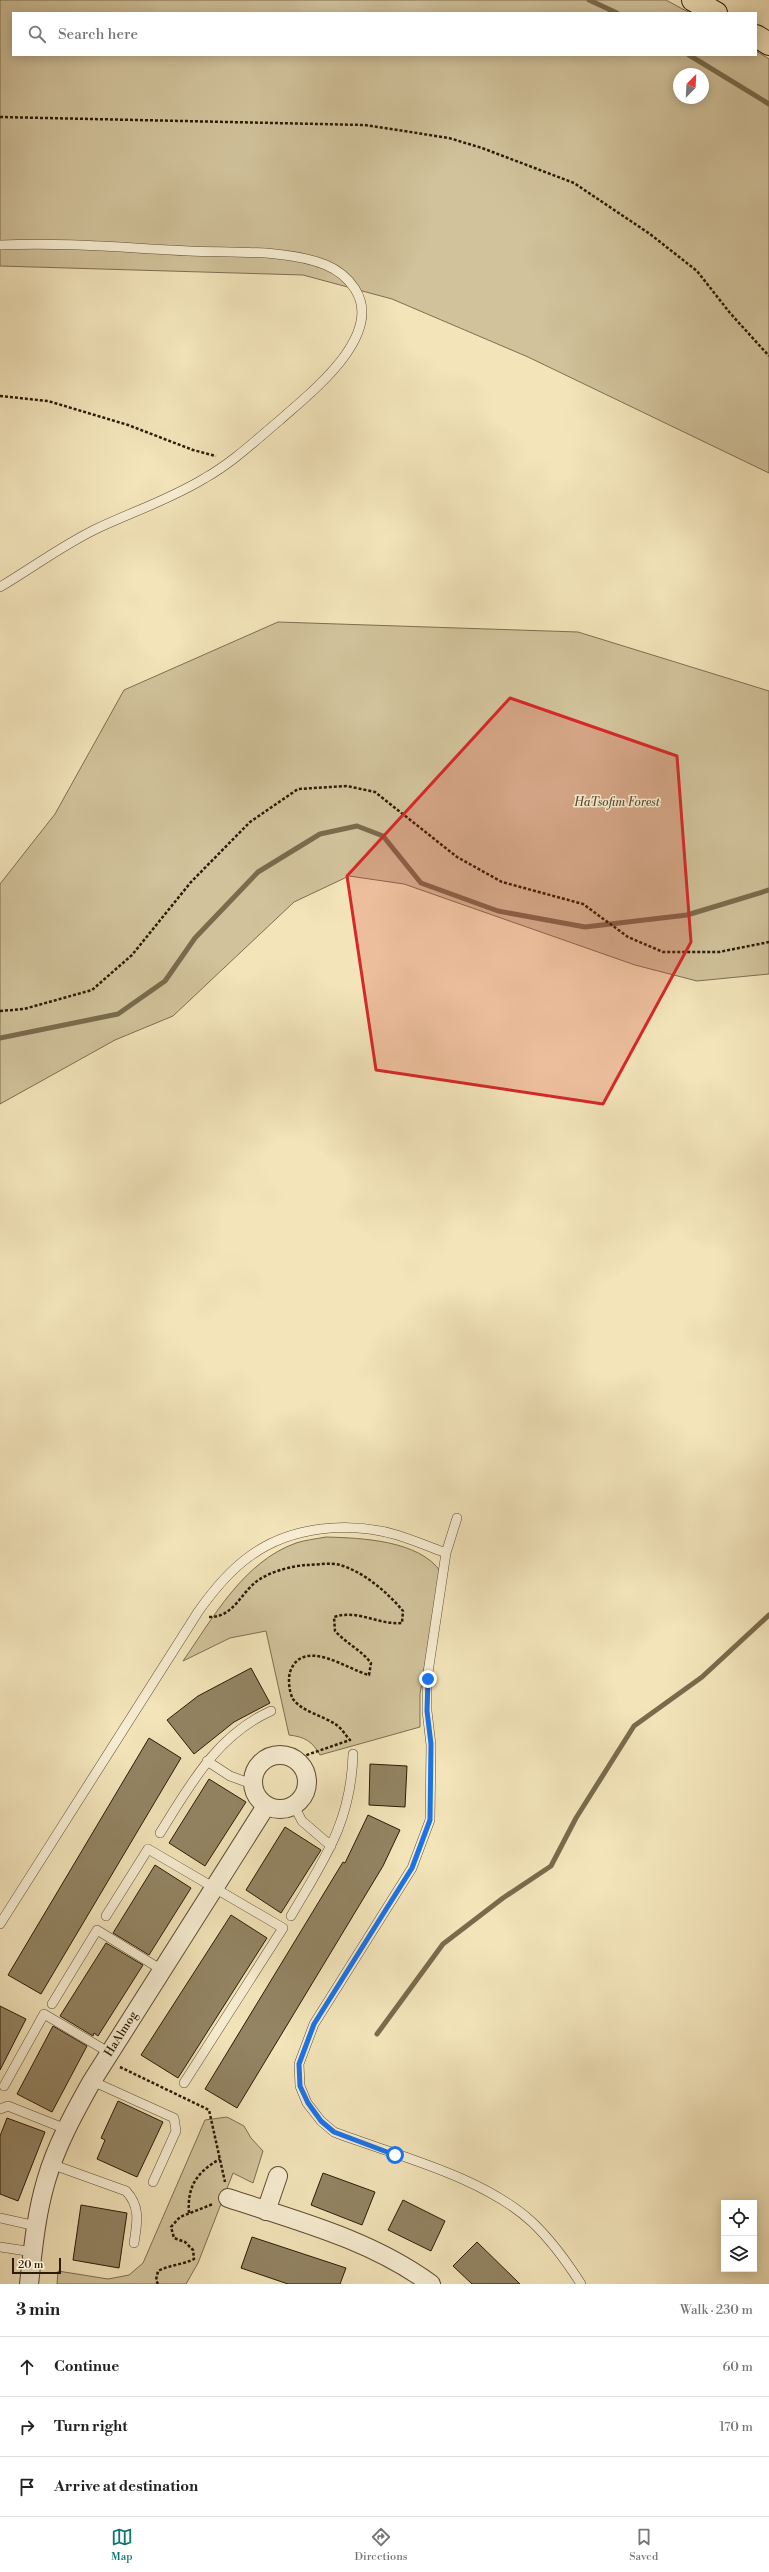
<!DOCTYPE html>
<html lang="en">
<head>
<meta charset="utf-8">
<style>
  body { margin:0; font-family:"Libre Bodoni",serif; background:#f2f2f2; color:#222 }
  .controls { position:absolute; right:12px; bottom:12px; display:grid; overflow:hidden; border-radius:0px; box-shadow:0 2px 10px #0003 }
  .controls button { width:36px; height:36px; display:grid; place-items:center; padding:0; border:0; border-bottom:1px solid #e0e0e0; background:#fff; color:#222; font:20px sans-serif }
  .compass { position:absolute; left:673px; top:68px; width:36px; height:36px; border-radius:50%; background:#fff; box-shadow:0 2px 10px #0003; rotate:24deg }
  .scale { position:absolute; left:12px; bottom:10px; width:49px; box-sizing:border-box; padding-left:4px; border:2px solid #2b1b04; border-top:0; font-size:11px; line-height:14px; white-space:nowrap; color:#2b1b04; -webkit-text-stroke:3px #f7edd2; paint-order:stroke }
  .stop { position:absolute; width:12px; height:12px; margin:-9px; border:3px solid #1a73e8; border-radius:50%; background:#fff }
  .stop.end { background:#1a73e8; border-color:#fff; box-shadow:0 1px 4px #0008 }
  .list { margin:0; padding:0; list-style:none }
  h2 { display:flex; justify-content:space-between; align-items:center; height:52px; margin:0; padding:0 16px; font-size:17px }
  h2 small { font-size:13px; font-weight:400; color:#767676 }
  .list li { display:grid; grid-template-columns:26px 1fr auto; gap:12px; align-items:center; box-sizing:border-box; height:60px; padding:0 16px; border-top:1px solid #e0e0e0 }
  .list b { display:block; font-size:15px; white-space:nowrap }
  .list em { font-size:13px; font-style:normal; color:#767676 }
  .icon { flex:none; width:22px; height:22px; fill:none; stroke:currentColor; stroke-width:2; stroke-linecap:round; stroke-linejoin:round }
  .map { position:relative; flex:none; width:769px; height:2284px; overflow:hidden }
  .search { position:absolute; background:#fff; box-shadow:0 2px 10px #0003; left:12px; right:12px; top:12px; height:44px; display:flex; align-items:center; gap:10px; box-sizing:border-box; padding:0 14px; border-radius:0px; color:#767676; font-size:15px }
  .sheet { height:232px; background:#fff }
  nav { display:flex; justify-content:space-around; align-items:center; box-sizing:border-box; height:56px; border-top:1px solid #e0e0e0; background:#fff; font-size:11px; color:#767676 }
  nav a { display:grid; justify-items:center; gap:2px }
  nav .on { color:#0f766e }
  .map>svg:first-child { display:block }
  .green { fill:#d1c29b; stroke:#7e6e50; fill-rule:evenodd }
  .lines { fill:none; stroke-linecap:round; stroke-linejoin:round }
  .stream { stroke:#7a6b4c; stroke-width:5 }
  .building { fill:#938463; stroke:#2b1b04 }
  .service-casing { stroke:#5d4d32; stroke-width:10 }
  .minor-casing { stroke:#5d4d32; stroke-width:20 }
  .trunk-casing { stroke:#2b1b04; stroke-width:24 }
  .path { stroke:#2b1b04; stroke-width:2.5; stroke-dasharray:3 2; stroke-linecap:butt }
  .service { stroke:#f7edd2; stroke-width:9 }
  .minor { stroke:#f7edd2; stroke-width:18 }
  .trunk { stroke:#f3e4ba; stroke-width:22 }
  .route { stroke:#1a73e8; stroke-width:5 }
  .marked { fill:#d62828; fill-opacity:0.2; stroke:#d62828; stroke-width:3; stroke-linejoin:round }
  .labels { text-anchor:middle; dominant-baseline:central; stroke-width:3; stroke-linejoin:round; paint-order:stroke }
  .park-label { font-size:12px; font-style:italic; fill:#5d4d31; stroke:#f7edd2 }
  .street-label { font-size:12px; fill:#2b1b04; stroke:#f7edd2 }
</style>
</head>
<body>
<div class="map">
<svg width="769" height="2284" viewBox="0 0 769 2284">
  <rect width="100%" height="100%" fill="#f3e4ba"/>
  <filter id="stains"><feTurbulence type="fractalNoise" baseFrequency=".005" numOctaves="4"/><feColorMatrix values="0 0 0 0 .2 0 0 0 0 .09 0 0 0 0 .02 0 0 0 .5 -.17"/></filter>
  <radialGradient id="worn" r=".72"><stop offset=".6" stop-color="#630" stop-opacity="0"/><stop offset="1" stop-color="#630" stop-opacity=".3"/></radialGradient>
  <path class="green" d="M0 0H666L690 13H13V55H756V51L769 59V473L528 357 392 299 303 275 0 266ZM679 74H703V98H679Z
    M278 622 578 632 769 691V974L697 981 635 965 404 884 349 876 294 902 173 1016 115 1040 0 1104V884L55 814 124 690Z
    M326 1537C361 1538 419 1540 441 1572L420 1694V1727L320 1755C312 1741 305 1737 289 1735L266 1631 230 1638 183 1661C213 1618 243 1562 296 1543 305 1540 316 1539 326 1537Z
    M227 2117 244 2126 251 2138 263 2151 253 2183 233 2173 198 2263 186 2284H57L58 2271 108 2279 129 2275 143 2263 205 2120Z"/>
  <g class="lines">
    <path class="stream" d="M589 0 617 13
      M689 55 769 104
      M0 1038 118 1014 165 981 195 938 258 872 320 834 357 826 383 836 421 883 498 911 585 927 687 915 769 890
      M377 2034 443 1944 503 1898 551 1866 576 1818 634 1726 702 1677 769 1615"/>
  </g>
  <path class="building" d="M251 1668 270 1703 234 1722 194 1754 167 1720 198 1696Z
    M149 1738 181 1758 41 1994 8 1975Z
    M370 1764 407 1766 405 1807 369 1805Z
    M209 1779 246 1802 205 1866 169 1843Z
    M368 1815 400 1830 383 1866 237 2108 205 2089 343 1862 345 1863Z
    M285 1827 321 1850 281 1913 246 1890Z
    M155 1865 191 1888 149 1955 113 1933Z
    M231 1915 267 1938 178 2078 141 2055Z
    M106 1943 143 1965 98 2036 94 2033 93 2036 60 2016Z
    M0 2006 26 2019 0 2070Z
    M53 2026 87 2046 52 2112 17 2094Z
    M118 2101 163 2122 137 2177 97 2159 105 2140 101 2138Z
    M7 2118 45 2132 18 2201 0 2194V2136Z
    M323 2173 375 2192 362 2225 311 2205Z
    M403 2200 445 2221 431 2251 388 2230Z
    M81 2205 127 2213 119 2268 73 2260Z
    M252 2237 346 2268 340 2284H288L241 2268Z
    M477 2242 520 2284H472L453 2266Z"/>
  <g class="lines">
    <defs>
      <path id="service" d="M0 245C63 242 127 248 189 251 231 253 287 249 326 265 338 270 348 278 355 289 385 336 310 393 280 420 256 440 233 462 205 478 171 499 132 512 96 529 63 545 32 568 0 587
        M457 1518 446 1553 427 1679V1711L431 1745 430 1820 412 1868 314 2024 299 2064 300 2086 307 2103 321 2121 334 2132C397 2156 482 2176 532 2222 551 2240 567 2262 581 2284
        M207 1761 230 1776 252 1784
        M294 1806 302 1821 331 1846
        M160 1833C190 1785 217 1735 271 1711
        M106 1916 148 1849 283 1928 184 2083
        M291 1916C324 1859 351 1823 353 1754
        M0 1924 198 1612C212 1592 229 1571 250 1556 291 1526 349 1521 397 1535 413 1540 430 1547 446 1553
        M52 2004 97 1930 162 1970
        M92 2081 174 2118 176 2131 153 2182
        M4 2086 44 2014 110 2053
        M0 2109 8 2106 66 2129
        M51 2164 126 2191C141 2207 137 2223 134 2243
        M0 2218 36 2226
        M0 2247 33 2252"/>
      <path id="minor" d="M253 1782a27 27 0 1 1 54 0a27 27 0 1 1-54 0Z
        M228 2198C298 2221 371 2240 431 2284
        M266 2211 278 2176
        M29 2284C33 2249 36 2215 46 2181 56 2146 74 2113 92 2081L266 1806"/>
      <path id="trunk" d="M693 0 716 13
        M756 36 769 44"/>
    </defs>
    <use href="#service" class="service-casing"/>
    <use href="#minor" class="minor-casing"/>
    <use href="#trunk" class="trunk-casing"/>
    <path class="path" d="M0 117 365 125 449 138 482 148 574 183 650 234 697 271 730 313 769 356
      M0 396 48 401 128 425 193 450 216 456
      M0 1011 24 1009 92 990 132 955 191 882 250 822 298 789 347 786 375 792 457 857 502 882 583 904 628 937 663 952H719L769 942
      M209 1617C234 1618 241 1591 260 1579 273 1571 292 1566 306 1565 317 1565 330 1562 340 1565 364 1572 387 1592 403 1611L402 1623C377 1625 358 1609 334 1617L335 1631C346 1643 361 1650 371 1663L369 1675C348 1670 303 1636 290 1672 288 1679 289 1692 293 1699 301 1711 323 1716 335 1724 341 1727 345 1735 350 1740L295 1759
      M120 2067 209 2110 225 2182
      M189 2213C187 2186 197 2172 220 2159
      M158 2284 156 2280 158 2271C169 2265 182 2265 194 2259L193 2250 185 2242 174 2238 171 2227 180 2217 213 2204"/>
    <use href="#service" class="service"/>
    <use href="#minor" class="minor"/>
    <use href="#trunk" class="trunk"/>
  </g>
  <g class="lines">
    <path class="route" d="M395 2155 334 2132 321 2121 308 2103 300 2086 299 2064 314 2024 412 1868 430 1820 431 1744 427 1711 428 1679"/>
  </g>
  <path class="marked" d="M510 698 677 756 691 942 603 1104 376 1070 347 876Z"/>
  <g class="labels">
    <g class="park-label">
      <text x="617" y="802">HaTsofim Forest</text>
    </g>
    <g class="street-label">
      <text transform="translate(121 2034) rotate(-58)">HaAlmog</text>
    </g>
  </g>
  <rect width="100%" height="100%" filter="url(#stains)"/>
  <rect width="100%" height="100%" fill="url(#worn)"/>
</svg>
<div class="controls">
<button><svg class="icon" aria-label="locate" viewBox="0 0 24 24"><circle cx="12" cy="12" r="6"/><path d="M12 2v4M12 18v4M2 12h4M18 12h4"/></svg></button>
<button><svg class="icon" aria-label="layers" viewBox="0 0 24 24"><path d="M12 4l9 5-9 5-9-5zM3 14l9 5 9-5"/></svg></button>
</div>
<svg class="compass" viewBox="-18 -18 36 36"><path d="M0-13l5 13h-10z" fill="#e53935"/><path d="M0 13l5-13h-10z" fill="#767676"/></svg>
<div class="scale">20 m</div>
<div class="stop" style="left:395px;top:2155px"></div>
<div class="stop end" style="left:428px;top:1679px"></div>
<div class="search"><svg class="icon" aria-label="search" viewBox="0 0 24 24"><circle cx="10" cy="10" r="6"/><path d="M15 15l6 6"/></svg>Search here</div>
</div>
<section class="sheet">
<h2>3 min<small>Walk · 230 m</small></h2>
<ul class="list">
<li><svg class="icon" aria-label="ahead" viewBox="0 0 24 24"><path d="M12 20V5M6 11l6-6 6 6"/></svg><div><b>Continue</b></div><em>60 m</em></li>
<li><svg class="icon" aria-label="right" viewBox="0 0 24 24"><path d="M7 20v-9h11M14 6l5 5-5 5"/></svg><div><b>Turn right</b></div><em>170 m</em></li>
<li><svg class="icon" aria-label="arrive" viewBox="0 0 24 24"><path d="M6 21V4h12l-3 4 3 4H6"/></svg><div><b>Arrive at destination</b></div></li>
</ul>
</section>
<nav>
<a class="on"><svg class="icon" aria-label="map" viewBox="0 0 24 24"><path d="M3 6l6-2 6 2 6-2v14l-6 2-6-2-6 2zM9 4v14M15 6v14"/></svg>Map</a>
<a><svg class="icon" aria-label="directions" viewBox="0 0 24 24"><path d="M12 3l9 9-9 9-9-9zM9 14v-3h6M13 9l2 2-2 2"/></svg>Directions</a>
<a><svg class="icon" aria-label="saved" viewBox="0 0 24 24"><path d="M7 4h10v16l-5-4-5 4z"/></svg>Saved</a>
</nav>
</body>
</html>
